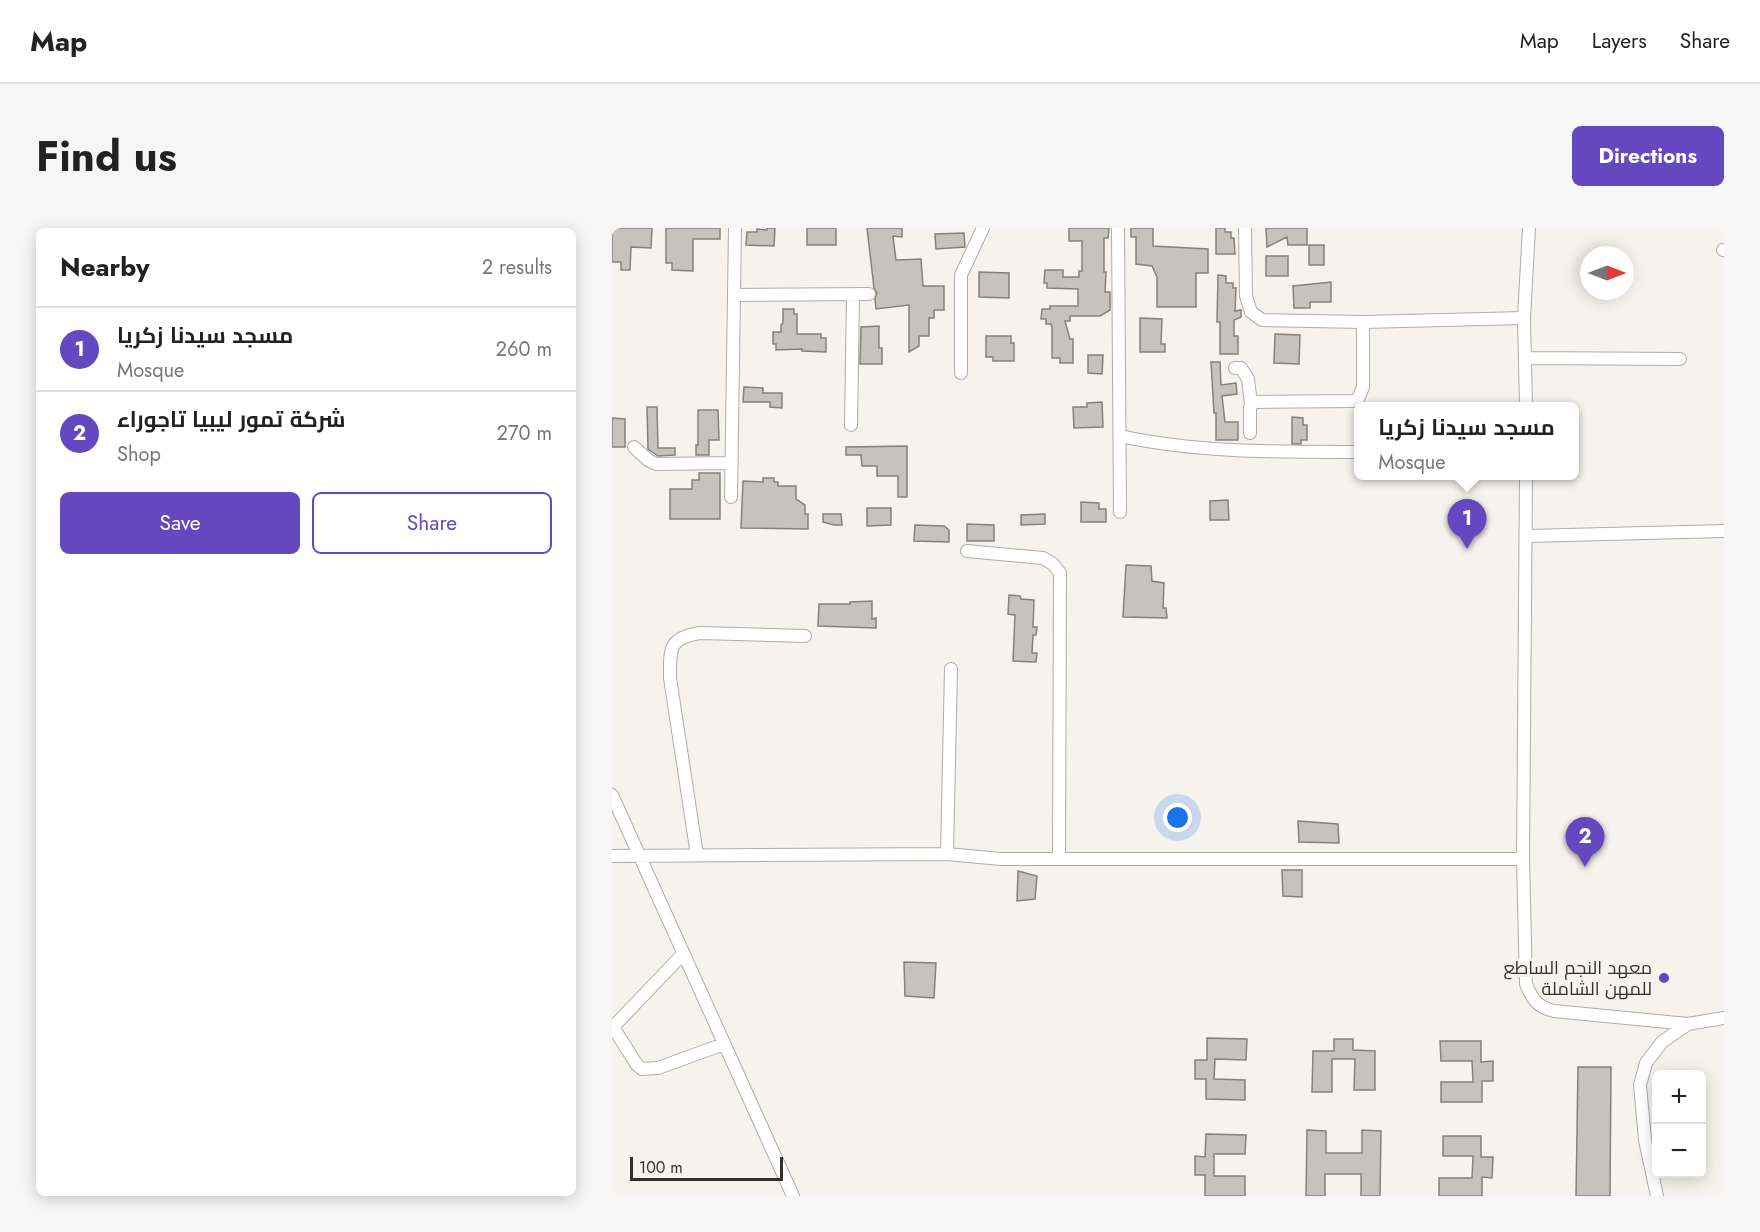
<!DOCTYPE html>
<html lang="en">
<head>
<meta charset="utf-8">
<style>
  body { margin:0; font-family:Jost,Cairo,sans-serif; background:#f6f6f6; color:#222 }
  .controls { position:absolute; right:18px; bottom:18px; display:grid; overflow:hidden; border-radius:9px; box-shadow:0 3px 15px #0003 }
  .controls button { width:54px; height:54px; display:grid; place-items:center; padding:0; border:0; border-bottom:2px solid #e0e0e0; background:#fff; color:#222; font:30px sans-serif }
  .compass { position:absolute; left:968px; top:18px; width:54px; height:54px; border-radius:50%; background:#fff; box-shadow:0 3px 15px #0003; rotate:90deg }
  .scale { position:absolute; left:18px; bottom:15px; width:153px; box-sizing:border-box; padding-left:6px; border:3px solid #33312f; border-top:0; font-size:16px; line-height:21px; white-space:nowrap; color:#33312f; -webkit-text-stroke:4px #f6f2ed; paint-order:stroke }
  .you { position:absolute; left:566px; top:590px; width:21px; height:21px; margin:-15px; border:4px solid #fff; border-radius:50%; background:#1a73e8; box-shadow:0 0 0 9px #1a73e833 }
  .badge { display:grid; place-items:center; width:39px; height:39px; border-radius:50%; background:#6547bf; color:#fff; font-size:20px; font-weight:700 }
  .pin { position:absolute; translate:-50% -50px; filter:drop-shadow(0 2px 3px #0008) }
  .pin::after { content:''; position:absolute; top:32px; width:21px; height:18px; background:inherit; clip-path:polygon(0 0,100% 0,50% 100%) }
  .popup { position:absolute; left:742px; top:174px; width:225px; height:78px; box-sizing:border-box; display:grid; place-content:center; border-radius:9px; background:#fff; filter:drop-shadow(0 2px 4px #0005); font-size:20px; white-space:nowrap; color:#767676 }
  .popup b { font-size:22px; color:#222 }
  .popup::after { content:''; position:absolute; left:50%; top:100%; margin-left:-12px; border:12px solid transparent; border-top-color:#fff }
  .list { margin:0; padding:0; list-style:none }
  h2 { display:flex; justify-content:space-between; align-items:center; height:78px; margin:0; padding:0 24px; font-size:26px }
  h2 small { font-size:20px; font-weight:400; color:#767676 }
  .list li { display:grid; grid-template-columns:39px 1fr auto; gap:18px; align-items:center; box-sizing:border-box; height:84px; padding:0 24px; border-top:2px solid #e0e0e0 }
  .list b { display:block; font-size:22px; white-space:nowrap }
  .list p { margin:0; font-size:20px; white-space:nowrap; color:#767676 }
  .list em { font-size:20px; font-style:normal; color:#767676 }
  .actions { display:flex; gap:12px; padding:18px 24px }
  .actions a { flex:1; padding:14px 0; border:2px solid #6547bf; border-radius:9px; text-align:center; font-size:21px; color:#6547bf }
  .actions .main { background:#6547bf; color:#fff }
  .map { position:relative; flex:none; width:1112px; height:968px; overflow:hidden; border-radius:9px }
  header { display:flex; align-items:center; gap:36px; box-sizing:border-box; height:84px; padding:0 30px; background:#fff; border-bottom:2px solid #e0e0e0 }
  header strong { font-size:28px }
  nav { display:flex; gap:33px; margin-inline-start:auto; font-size:21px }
  .intro { display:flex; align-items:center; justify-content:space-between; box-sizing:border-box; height:144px; padding:0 36px }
  h1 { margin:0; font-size:42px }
  .button { padding:15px 27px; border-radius:9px; background:#6547bf; color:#fff; font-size:21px; font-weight:700 }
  main { display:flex; gap:36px; padding:0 36px }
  aside { flex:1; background:#fff; border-radius:9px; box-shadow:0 3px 15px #0003 }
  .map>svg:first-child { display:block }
  .building { fill:#c6c2bd; stroke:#85827d; stroke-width:1.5 }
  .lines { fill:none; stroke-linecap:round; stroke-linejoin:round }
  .minor-casing { stroke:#b0aca7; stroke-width:14 }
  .minor { stroke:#fff; stroke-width:12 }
  .poi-dot { fill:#6547bf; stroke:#f6f2ed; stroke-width:2 }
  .labels { text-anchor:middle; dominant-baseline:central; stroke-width:6; stroke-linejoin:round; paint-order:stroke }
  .poi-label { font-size:18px; fill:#33312f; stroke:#f6f2ed; text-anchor:end }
</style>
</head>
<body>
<header>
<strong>Map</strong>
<nav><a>Map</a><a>Layers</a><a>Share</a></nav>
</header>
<div class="intro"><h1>Find us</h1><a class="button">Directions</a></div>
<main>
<aside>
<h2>Nearby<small>2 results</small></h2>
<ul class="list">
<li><span class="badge">1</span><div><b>مسجد سيدنا زكريا</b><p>Mosque</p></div><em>260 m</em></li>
<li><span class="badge">2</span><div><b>شركة تمور ليبيا تاجوراء</b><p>Shop</p></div><em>270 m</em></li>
</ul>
<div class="actions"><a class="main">Save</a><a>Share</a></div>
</aside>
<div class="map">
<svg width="1112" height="968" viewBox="0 0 1112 968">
  <rect width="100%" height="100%" fill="#f6f2ed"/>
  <path class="building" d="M0 0H40L39 20 19 19 18 42H9V34H0Z
    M54 0H108V11H81V43L60 42V35H54Z
    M155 0H163L162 18 134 17 135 4H145V1L155 2Z
    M195 0H224V17H195Z
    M255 0H290V9L281 8 284 32 309 31 311 58H332V82H322V90H317V108H307V118L297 124V77L264 81 263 71 265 65 262 60Z
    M457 0H497L496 10H492V44H494L493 64H498V82L488 88H458V93H453L458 111H461V135H448V130H440V99L439 96H434V91H429L430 81H438V78H466V61L435 60V55H432L433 42H451V49H467V43H470V13H457Z
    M519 0H541V18L596 21V45H584V79H545V49L540 38 524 36V9H519Z
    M604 0H613V4H619V10H622L623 26H604Z
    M654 0H695V17H676L675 9 655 19Z
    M352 5 353 19 324 21 323 6Z
    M697 17H712V37H697Z
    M654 28H676V48H654Z
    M367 44 397 45V70L367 69Z
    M606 47 614 48V55H621V60H624L623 83 629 82V89L622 92V108H626V126H608V94H605Z
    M719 54V74H698V80H682L681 58Z
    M171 81H182V86H185V106H209V110H214V124L190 123V121L164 122V116H161V104H169V97L171 95Z
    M528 90 550 91 549 116H553V124H528Z
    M267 98V120H270V136H248L249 99Z
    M663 106 688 107 687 136 662 135Z
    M374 108H399V115H402V133H381V129H374Z
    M476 127H491L490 146 476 145Z
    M599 134H608L609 157 624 155 625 166 610 168 613 194H626V212H604V185H602Z
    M132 159 151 160V165H170V180L158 179V174H131Z
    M490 174 491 199 462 200 461 179H475V175Z
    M35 179H45L46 220H63V227L46 228 36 221Z
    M86 182H106L107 212H97V227H84V217H86Z
    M680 189 691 190V197H695V212H689V216H680Z
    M0 190 13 191V219H0Z
    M295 218V269H286V248H265V238H250L249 227H234V219Z
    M87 245H108V291H58V261H80V252H87Z
    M151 250H162V254H166V258H184V271L193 277V286H196V301L129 300 131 253 151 254Z
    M616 272 617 292H598V273Z
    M469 274 487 275V281H494V294H469Z
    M255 280H279V297L255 298Z
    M211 286H229L230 297H222L211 294Z
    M433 286V296L409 297V287Z
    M355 296 382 297V313H355Z
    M303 297 332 298 337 302V314L302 313Z
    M514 337 539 338 540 353 552 355 551 380H554L555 390 511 389Z
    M397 367 408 368 409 371 422 372 421 399H425L424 407H421L420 425H425L424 434 401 433 403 387 396 386Z
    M260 373V391L264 390V400L206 398 207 376H238V374Z
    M686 593 726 596 727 615 687 614Z
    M670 642H690V669L671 668Z
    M406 643 425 648 423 671 405 673Z
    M292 734 324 735 322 770 293 768Z
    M595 810 635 811 634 832 603 831 602 851 633 852V872L594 871V851H583V832H595Z
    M722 811H741V822L763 823V862H742L743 831H720V864H700L701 823H722Z
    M828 813H869V834L881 833V853H870V874H829V854H861L860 833H829Z
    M966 839H999L998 968H964Z
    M695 902 714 903V925H750V902L769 903 768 968H749V946H713V968H694Z
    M594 906 634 907 633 926H602V948H633V968H593V947H583V928L593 929Z
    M831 908H869V929H881L880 950 870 949V968H827V950H860L861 928H831Z"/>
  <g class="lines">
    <defs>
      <path id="minor" d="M506 0 508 284
        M633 0 634 68 639 84 650 92 751 94 912 90
        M1111 22H1112
        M122 67 257 66
        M914 130 1068 131
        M623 140H629L636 151 639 176
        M349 145V47L371 0
        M914 178 912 90 917 0
        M239 197 241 67
        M638 205V179L642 174 741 173 746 171 751 159V94
        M508 208C587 225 667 224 747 224
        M22 219 36 232 44 236 120 235
        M914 248 911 631 914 756C920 771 925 779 942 783L1076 796
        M119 269 123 0
        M915 308 1112 303
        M355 323 431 330 441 336 448 345 447 631
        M0 567 181 968
        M335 626 339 441
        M85 627 58 450C58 421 56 410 88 405L193 408
        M0 628 335 626 389 631H911
        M1 799 25 837 30 841 46 840 112 816
        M0 800 71 726
        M1045 968 1033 912 1028 857 1034 835 1050 814 1076 796 1112 790"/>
    </defs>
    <use href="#minor" class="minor-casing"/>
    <use href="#minor" class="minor"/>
  </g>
  <circle class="poi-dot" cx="1052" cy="750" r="6"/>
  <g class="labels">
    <g class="poi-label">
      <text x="1040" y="740">معهد النجم الساطع<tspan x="1040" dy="21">للمهن الشاملة</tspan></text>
    </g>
  </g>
</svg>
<div class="controls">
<button>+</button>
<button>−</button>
</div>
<svg class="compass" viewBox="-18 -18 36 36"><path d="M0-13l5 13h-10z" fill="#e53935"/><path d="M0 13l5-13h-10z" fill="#767676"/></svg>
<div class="scale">100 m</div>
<div class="you"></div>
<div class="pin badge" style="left:855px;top:321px">1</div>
<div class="popup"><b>مسجد سيدنا زكريا</b>Mosque</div>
<div class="pin badge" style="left:973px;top:639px">2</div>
</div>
</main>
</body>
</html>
